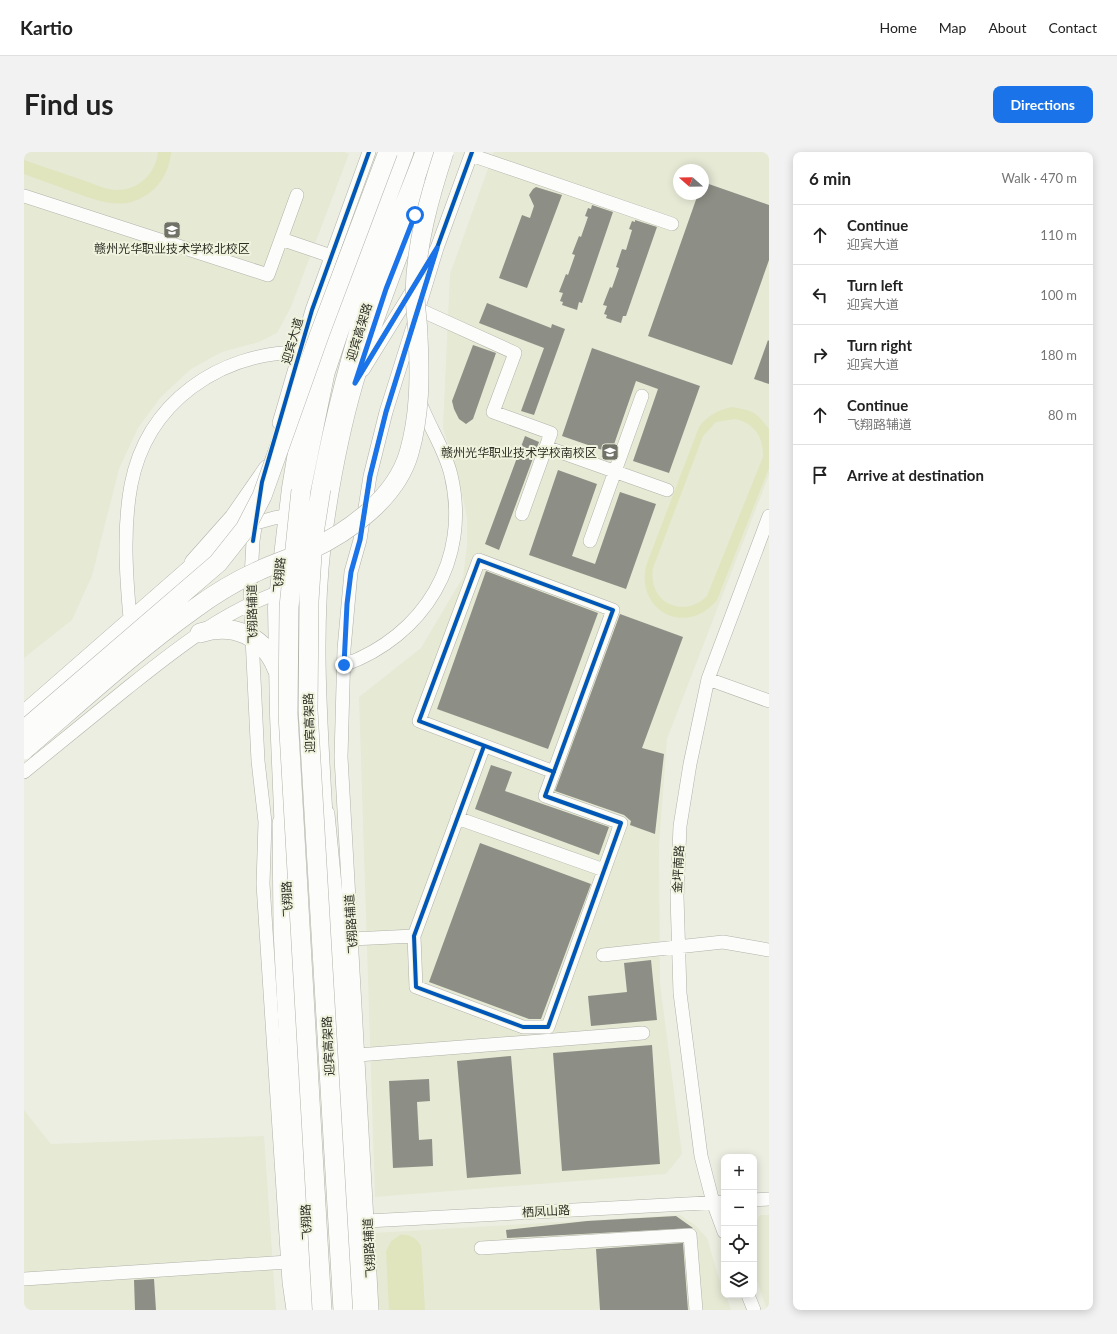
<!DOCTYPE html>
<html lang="en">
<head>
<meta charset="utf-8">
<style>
  body { margin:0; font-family:Lato,"Noto Sans SC",sans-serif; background:#f2f2f2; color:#222 }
  .controls { position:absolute; right:12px; bottom:12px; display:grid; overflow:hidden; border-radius:8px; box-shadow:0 2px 10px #0003 }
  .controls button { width:36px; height:36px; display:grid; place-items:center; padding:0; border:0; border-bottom:1px solid #e0e0e0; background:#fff; color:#222; font:20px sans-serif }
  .compass { position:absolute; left:649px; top:12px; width:36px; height:36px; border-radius:50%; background:#fff; box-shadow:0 2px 10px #0003; rotate:290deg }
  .stop { position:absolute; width:12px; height:12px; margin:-9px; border:3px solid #1a73e8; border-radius:50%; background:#fff }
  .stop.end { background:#1a73e8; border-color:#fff; box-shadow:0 1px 4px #0008 }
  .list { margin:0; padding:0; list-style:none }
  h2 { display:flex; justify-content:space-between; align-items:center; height:52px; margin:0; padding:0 16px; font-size:17px }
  h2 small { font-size:13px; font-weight:400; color:#767676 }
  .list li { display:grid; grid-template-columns:26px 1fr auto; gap:12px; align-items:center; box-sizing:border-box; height:60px; padding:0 16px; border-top:1px solid #e0e0e0 }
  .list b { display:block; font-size:15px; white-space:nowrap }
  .list p { margin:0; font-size:13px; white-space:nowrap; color:#767676 }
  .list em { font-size:13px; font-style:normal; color:#767676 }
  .icon { flex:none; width:22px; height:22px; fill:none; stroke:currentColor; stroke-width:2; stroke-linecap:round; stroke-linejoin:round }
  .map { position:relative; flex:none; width:745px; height:1158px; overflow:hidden; border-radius:8px }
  header { display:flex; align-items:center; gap:24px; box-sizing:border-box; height:56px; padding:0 20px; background:#fff; border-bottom:1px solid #e0e0e0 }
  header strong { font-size:19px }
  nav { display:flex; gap:22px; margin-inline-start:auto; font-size:14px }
  .intro { display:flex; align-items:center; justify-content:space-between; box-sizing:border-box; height:96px; padding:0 24px }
  h1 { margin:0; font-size:28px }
  .button { padding:10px 18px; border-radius:8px; background:#1a73e8; color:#fff; font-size:14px; font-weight:700 }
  main { display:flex; gap:24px; padding:0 24px }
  aside { flex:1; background:#fff; border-radius:8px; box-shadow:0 2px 10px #0003 }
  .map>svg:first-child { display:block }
  .built { fill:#e6e9d4; fill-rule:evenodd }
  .green { fill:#e0e5bd; fill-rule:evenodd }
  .building { fill:#8d8f86 }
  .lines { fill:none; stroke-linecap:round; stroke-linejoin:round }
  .minor-casing { stroke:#b0b2a8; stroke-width:14 }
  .major-casing { stroke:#b0b2a8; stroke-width:17 }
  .highway-casing { stroke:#b0b2a8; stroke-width:20 }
  .minor { stroke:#fcfcfb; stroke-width:13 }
  .major { stroke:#fcfcfb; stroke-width:16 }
  .highway { stroke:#fcfcfb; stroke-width:19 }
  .highway-bridge-casing { stroke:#b0b2a8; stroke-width:20; stroke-linecap:butt }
  .highway-bridge { stroke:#fcfcfb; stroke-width:19 }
  .cycleway-casing { stroke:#f0f3dd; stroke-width:6 }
  .cycleway { stroke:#0057b8; stroke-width:4 }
  .route { stroke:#1a73e8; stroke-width:5 }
  .labels { text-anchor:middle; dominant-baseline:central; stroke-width:4; stroke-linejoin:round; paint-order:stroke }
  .poi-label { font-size:12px; fill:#2d2f26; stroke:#f0f3dd }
  .street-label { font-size:12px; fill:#2d2f26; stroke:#f0f3dd }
</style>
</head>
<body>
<header>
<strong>Kartio</strong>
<nav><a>Home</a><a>Map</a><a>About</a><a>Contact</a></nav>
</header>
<div class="intro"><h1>Find us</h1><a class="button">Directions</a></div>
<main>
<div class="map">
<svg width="745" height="1158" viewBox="0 0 745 1158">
  <rect width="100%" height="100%" fill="#eceee2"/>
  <path class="built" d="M0 0H320L325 2 267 155 253 181 235 190 198 200 167 217 137 245 114 276 95 317 68 424 48 468 0 506Z
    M470 0H745V323L643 587 635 693 636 831 658 1002 642 1022 351 1045 335 545 397 496 439 425 443 394V365L435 329 419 276 426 122ZM655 18H679V42H655Z
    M0 958 27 992 240 984 252 1158H0Z
    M656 1063 671 1073 683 1086 700 1143H702L707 1158H353L349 1081Z
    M736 1063H745V1158H743L730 1120V1073Z"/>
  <path class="green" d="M134 0H147C146 14 140 28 129 38 102 61 78 50 49 40 33 34 16 28 0 22V8C20 15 41 22 61 29 71 32 82 38 93 38 115 38 132 21 134 0Z
    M708 255 723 258 730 261 736 266 745 277V316L693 448C663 485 612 460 622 414L675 275C684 263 694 258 708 255ZM711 267C730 271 740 285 739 305L683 444C659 468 623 450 629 416L679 284 692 270Z
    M376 1083C386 1082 392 1086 397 1094L401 1158H365L362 1099 367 1089Z"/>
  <path class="building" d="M679 30 745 53V108L708 213 624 184 674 42H679Z
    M512 35 538 43 503 136 475 126 498 63 506 66 510 54 505 43 509 37Z
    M568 53 589 60 558 151 555 150 553 158 538 153 539 150 536 149 539 141 535 140 542 122 544 123 551 103 548 102 555 84 557 85 564 65 561 64 564 56 567 57Z
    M611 68 633 75 602 164H599L597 171 582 166 583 163 580 162 583 154 579 153 586 135 588 136 595 116 592 115 598 97 602 98 608 78 605 77 608 69 611 70Z
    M463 151 527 176 528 172 541 177 510 263 497 259 520 196 455 171Z
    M744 188 745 189V232L730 227Z
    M449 193 472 201 449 267 442 272 435 267 430 257 428 249Z
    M568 196 676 234 645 321 609 309 634 237 612 229 587 301 538 284Z
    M501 284 515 290 475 398 461 392Z
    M534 318 573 332 548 404 571 412 596 340 632 352 602 437 505 403Z
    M462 419 574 461 524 597 413 557Z
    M596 462 659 485 618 596 640 602 631 682 606 673 607 669 600 663 531 639Z
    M467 613 488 620 481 639 585 675 575 703 451 657Z
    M456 691 567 732 517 867H505L405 830Z
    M627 808 633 868 567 874 564 844 603 840 600 811Z
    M628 893 636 1012 538 1019 529 901Z
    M487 904 497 1022 443 1026 433 909Z
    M405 927 406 949 393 950 395 988 408 987 409 1014 369 1016 365 929Z
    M652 1064 669 1076 483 1086 482 1078 563 1069Z
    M659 1091 664 1158H576L572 1097Z
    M130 1127 132 1158H111L110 1128Z"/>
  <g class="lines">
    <defs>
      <path id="minor" d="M447 3 648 72
        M0 44 244 123 273 43
        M257 87 307 104
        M409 103 413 96 448 0
        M396 152 413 96
        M394 157 491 201 469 260 527 281 498 362
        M339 218 391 134
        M255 271 288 158 345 0
        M522 295 643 338
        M233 362 229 389 226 444 234 609 241 670 239 732 265 1130 269 1158
        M225 373 250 366 272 362
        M566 389 618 244
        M106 466C102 422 99 376 107 333 123 250 195 201 276 200
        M320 513C400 484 447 408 427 323 421 297 405 275 396 250
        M684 527 745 549
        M0 559 175 406
        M460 594 390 784 392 835 499 875H524L597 671 521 644 589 458 455 408 395 569 530 620
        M0 620C34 592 68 565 102 537 151 498 201 457 262 438
        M433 666 580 718
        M328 787 390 784
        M579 803 699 790 745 798
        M334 903 619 881
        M730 1048 745 1047
        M343 1069 700 1050
        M700 1080 689 1050 677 1004 656 841 653 744 656 674 666 612 684 527 745 364
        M457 1096 666 1083 672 1158
        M0 1127 264 1110
        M724 1143 730 1158
        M348 1158 317 605 320 497 327 420 336 388 346 324 362 260 390 171"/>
      <path id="major" d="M301 673C296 580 288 485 299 391 306 338 316 283 331 231 351 164 377 101 401 36
        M259 683 254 563 252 455 266 336 276 276 291 216"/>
      <path id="highway" d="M297 337C310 268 327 200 350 132 365 88 385 44 401 0
        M277 338 301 221 333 125 380 0
        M170 411 210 366 244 317
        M176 481C209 470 240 484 253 517
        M301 662 319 846 337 1158
        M258 671 259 778 277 1125 281 1158"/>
    </defs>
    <use href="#minor" class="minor-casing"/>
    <use href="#major" class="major-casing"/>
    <use href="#highway" class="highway-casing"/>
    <use href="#minor" class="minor"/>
    <use href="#major" class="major"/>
    <use href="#highway" class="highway"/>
    <defs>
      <path id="highway-bridge" d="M297 337 289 388 285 449 284 558 319 1158
        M277 338 265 455 264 562 298 1158
        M0 578 194 411 221 377 238 344 296 181 364 0
        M0 598C56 550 110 500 170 457 189 443 210 430 232 420 249 412 267 406 284 399 325 380 372 346 385 301 396 263 396 224 394 185 394 171 391 156 391 141 392 93 405 46 420 0"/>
    </defs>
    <use href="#highway-bridge" class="highway-bridge-casing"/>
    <use href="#highway-bridge" class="highway-bridge"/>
    <defs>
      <path id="cycleway" d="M331 231 413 96 448 0
        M336 388 346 324 362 260 413 96
        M229 389 238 330 288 158 345 0
        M460 594 390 784 392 835 499 875H524L597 671 521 644 589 458 455 408 395 569 530 620"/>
    </defs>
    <use href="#cycleway" class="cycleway-casing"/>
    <use href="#cycleway" class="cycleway"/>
  </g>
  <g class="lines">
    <path class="route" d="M320 513 323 452 327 420 336 388 346 324 362 260 413 96 331 231 362 137 391 63"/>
  </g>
  <defs>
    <symbol id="school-square" viewBox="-11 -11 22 22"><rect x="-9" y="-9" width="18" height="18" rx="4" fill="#707268" stroke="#f0f3dd"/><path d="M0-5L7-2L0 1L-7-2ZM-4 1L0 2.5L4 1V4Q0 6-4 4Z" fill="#fff"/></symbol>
  </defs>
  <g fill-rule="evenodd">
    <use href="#school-square" x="138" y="68" width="20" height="20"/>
    <use href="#school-square" x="576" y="290" width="20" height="20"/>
  </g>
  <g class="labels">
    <g class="poi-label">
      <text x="148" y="96">赣州光华职业技术学校北校区</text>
      <text x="573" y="300" text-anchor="end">赣州光华职业技术学校南校区</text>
    </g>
    <g class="street-label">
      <text transform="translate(335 180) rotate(-73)">迎宾高架路</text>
      <text transform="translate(268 189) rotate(-74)">迎宾大道</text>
      <text transform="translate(255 423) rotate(-85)">飞翔路</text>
      <text transform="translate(228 462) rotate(-91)">飞翔路辅道</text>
      <text transform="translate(285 571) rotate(-92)">迎宾高架路</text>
      <text transform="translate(654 717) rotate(-87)">金坪南路</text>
      <text transform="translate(263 747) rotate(-93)">飞翔路</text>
      <text transform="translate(327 772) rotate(-94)">飞翔路辅道</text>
      <text transform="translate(304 894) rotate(-93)">迎宾高架路</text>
      <text transform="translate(522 1059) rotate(-3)">栖凤山路</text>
      <text transform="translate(282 1070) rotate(-93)">飞翔路</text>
      <text transform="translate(345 1096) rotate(-93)">飞翔路辅道</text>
    </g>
  </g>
</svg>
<div class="controls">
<button>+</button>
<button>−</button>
<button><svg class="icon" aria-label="locate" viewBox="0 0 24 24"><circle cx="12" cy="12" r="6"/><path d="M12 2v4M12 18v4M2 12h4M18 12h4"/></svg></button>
<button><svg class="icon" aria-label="layers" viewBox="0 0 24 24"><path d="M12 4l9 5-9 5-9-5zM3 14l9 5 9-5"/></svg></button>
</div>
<svg class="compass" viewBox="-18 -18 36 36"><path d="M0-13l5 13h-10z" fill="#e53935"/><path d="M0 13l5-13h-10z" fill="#767676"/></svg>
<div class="stop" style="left:391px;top:63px"></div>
<div class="stop end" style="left:320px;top:513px"></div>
</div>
<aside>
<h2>6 min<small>Walk · 470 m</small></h2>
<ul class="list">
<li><svg class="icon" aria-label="ahead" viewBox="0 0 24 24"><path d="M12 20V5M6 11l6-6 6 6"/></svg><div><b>Continue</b><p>迎宾大道</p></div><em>110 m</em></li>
<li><svg class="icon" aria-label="left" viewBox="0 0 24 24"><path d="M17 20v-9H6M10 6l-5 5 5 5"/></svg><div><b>Turn left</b><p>迎宾大道</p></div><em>100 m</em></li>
<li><svg class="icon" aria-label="right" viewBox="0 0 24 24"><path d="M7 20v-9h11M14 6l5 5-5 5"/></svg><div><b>Turn right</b><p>迎宾大道</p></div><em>180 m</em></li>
<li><svg class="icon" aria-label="ahead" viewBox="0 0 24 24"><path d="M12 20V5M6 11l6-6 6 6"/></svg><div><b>Continue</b><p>飞翔路辅道</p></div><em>80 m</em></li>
<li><svg class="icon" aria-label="arrive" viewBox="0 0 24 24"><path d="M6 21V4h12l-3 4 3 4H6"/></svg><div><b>Arrive at destination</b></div></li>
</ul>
</aside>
</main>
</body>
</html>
